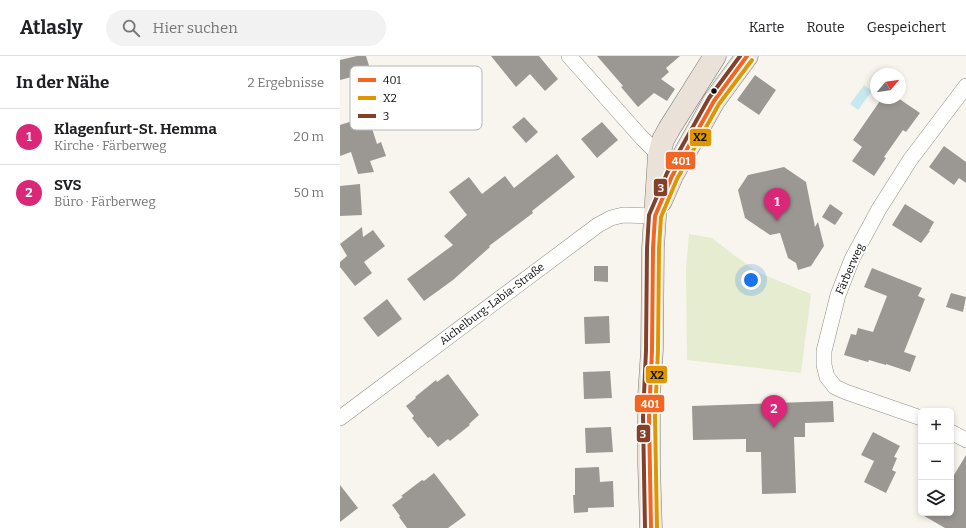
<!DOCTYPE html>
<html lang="de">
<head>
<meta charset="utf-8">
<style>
  body { margin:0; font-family:Bitter,serif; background:#f2f2f2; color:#202124 }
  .controls { position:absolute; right:12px; bottom:12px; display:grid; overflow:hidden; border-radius:6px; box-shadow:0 2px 6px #0003 }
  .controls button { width:36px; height:36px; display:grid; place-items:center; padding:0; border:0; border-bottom:1px solid #e0e0e0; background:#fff; color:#202124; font:20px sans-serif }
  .compass { position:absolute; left:530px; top:12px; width:36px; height:36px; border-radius:50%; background:#fff; box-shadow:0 2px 6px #0003; rotate:61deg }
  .you { position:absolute; left:411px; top:224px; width:14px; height:14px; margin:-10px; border:3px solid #fff; border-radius:50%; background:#1a73e8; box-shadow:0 0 0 6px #1a73e833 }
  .badge { display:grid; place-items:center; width:26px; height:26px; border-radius:50%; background:#db2777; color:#fff; font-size:13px; font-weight:700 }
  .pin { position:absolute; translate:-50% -33px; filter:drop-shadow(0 1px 2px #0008) }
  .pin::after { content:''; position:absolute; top:21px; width:14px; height:12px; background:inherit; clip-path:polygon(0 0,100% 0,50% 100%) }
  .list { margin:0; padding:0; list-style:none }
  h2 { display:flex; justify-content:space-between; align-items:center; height:52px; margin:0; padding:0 16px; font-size:17px }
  h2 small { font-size:13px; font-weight:400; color:#757577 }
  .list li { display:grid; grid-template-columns:26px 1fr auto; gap:12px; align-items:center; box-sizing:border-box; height:56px; padding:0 16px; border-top:1px solid #e0e0e0 }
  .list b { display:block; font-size:15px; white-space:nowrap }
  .list p { margin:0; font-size:13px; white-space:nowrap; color:#757577 }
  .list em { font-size:13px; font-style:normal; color:#757577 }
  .icon { flex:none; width:22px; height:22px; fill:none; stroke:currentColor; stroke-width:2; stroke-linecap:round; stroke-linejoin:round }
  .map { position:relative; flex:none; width:626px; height:472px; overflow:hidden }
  header { display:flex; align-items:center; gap:24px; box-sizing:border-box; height:56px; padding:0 20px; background:#fff; border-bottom:1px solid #e0e0e0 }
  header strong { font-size:19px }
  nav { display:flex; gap:22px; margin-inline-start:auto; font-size:14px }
  .search { width:280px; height:36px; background:#f2f2f2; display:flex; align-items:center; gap:10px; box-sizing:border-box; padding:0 14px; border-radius:22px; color:#757577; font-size:15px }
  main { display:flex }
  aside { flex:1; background:#fff }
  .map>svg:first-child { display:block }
  .green { fill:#e5ecd0 }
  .water { fill:#c8e8ef }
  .building { fill:#9b9894 }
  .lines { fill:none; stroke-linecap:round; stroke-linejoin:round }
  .minor-casing { stroke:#91908d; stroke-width:16 }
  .primary-casing { stroke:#7e7d7a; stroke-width:23 }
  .minor { stroke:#fefefc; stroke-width:15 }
  .primary { stroke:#eae2d8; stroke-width:22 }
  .bus-1-casing { stroke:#fff; stroke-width:7 }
  .bus-2-casing { stroke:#fff; stroke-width:7 }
  .bus-3-casing { stroke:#fff; stroke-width:7 }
  .bus-1 { stroke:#f26522; stroke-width:4 }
  .bus-2 { stroke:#df9601; stroke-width:4 }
  .bus-3 { stroke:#81412b; stroke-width:4 }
  .bus-dot { fill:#0a0a0a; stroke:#fff; stroke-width:1.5 }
  .labels { text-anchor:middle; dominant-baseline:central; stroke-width:4; stroke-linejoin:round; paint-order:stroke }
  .street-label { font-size:11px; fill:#0a0a0a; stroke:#fff }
  .key { fill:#fff; stroke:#b6b6b6; stroke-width:1 }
  .key-label { font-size:11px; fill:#0a0a0a }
  .line-badge { stroke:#fff; stroke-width:1.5 }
  .badge-label { font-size:11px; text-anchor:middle; font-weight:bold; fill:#fff }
  .pale-badge-label { font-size:11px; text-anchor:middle; font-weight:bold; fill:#111 }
</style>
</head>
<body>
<header>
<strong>Atlasly</strong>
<div class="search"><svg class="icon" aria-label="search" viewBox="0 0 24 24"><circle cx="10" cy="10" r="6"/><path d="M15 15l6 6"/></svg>Hier suchen</div>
<nav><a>Karte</a><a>Route</a><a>Gespeichert</a></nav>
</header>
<main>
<aside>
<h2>In der Nähe<small>2 Ergebnisse</small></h2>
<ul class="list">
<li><span class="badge">1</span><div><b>Klagenfurt-St. Hemma</b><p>Kirche · Färberweg</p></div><em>20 m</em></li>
<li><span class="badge">2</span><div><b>SVS</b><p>Büro · Färberweg</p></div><em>50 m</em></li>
</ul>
</aside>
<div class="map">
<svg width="626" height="472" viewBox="0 0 626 472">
  <rect width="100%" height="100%" fill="#f8f5ee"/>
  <path class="green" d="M349 178 372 182 415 215 471 238 461 317 347 304 346 213Z"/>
  <path class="water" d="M524 29 532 35 518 54 510 48Z"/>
  <path class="building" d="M17 0H26L31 16 0 24V4Z
    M151 0H199L218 23 205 35 190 18 176 31Z
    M257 0H340L326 12 329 16 321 23 335 33 327 45 314 37 298 51 281 31 283 30Z
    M415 19 436 34 419 59 397 44Z
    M542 42H558L580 57 566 76 563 74 544 101 546 102 534 120 512 105 522 91 513 84Z
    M28 60 37 88 41 86 46 100 30 105 34 116 18 118 11 96 0 100V69Z
    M184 61 198 76 186 87 172 71Z
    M262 66 278 84 257 102 241 83Z
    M604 90 626 106V127L619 122 614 129 589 111Z
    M217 98 235 121 192 155 193 157 149 190 150 191 113 224 84 245 67 223 113 189 104 180 127 159 109 136 129 121 142 138 165 120 174 132Z
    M444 111 466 126 475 171 478 166 484 190 471 210 458 214 456 207 448 202 440 177 430 179 405 162 398 134 408 119Z
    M20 128 22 159 0 160V130Z
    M490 148 503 157 495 169 482 161Z
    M565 148 594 166 589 175H590L581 187 552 169Z
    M22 171 23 181 33 174 45 190 24 206 32 217 15 230 0 211V206L7 200 0 188Z
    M254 210H268V226L254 225Z
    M532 212 582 232 578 240 585 243 564 296 576 300 570 316 546 308V309L529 304 528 306 504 299 511 278 516 279 518 272 533 276 547 240 524 231Z
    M611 237 626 241 623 256 606 251Z
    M47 243 62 263 38 281 23 262Z
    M269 260 270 287 245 288 244 261Z
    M270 315 272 342 244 343 243 316Z
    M108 318 139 359 129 368 130 369 110 385 108 383 98 391 90 381 88 382 72 362 74 360 66 350 76 342 75 341 96 324 97 326Z
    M493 345 494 366 465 367V381H454L456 437 422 438 421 396H406V383L353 384 352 350Z
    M271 371 273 396 246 397 245 372Z
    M533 376 560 390 554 401 557 402 552 414 556 416 546 437 524 426 534 405 521 399Z
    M626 399V472H605L579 457H611V424Z
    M259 411 260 426 273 425 274 451 248 452V456L234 457 233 439H235V412Z
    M94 417 126 459 108 472H67L59 461 60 460 52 449 63 441 61 440 82 424 84 425Z
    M0 429 18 452 0 466Z"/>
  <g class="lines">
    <defs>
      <path id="minor" d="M229 0 302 82 319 99 323 105
        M0 362 258 169 271 162 283 159 315 160
        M581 362 506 336 495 331 487 321 484 309V295L498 239 512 203 539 153 570 104 626 30
        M611 376 626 384"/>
      <path id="primary" d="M321 145 332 120 374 45 407 0
        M311 472 309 409V340L312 294 313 192 319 99 323 84 329 73 375 0"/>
    </defs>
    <use href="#minor" class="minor-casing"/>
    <use href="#primary" class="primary-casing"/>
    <use href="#minor" class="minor"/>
    <use href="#primary" class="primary"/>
    <defs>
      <path id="bus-1" d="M311 472 309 361 312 294 313 192 315 160 332 120 374 45 407 0"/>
      <path id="bus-2" d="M317 472 315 361 318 294 319 192 321 161 337 123 379 48 412 4"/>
      <path id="bus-3" d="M305 472 303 361 306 294 307 192 309 159 327 117 369 42 400 0"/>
    </defs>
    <use href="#bus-1" class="bus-1-casing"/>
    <use href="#bus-2" class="bus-2-casing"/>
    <use href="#bus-3" class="bus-3-casing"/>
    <use href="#bus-1" class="bus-1"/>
    <use href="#bus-2" class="bus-2"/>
    <use href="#bus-3" class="bus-3"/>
  </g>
  <circle class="bus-dot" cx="374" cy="35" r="3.5"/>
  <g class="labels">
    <g class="street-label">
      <text transform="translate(510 213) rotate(-66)">Färberweg</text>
      <text transform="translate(152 248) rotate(-37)">Aichelburg-Labia-Straße</text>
    </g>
  </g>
  <rect x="10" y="10" width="132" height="64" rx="6" class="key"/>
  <rect x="18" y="22" width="18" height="4" fill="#f26522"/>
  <rect x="18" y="40" width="18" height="4" fill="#df9601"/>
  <rect x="18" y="58" width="18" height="4" fill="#81412b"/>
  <g class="key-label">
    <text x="43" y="28">401</text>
    <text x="43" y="46">X2</text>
    <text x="43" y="64">3</text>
  </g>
  <g class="line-badge">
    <rect x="349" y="72" width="23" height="19" rx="4" fill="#df9601"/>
    <rect x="325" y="95" width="31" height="19" rx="4" fill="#f26522"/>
    <rect x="313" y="122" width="15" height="19" rx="4" fill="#81412b"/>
    <rect x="305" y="309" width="23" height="19" rx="4" fill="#df9601"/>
    <rect x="294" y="338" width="31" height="19" rx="4" fill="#f26522"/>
    <rect x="296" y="368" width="15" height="19" rx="4" fill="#81412b"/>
  </g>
  <g class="badge-label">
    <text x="341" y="109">401</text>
    <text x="321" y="136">3</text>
    <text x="310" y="352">401</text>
    <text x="303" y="382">3</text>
  </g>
  <g class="pale-badge-label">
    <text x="360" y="85">X2</text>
    <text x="317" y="323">X2</text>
  </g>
</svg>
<div class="controls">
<button>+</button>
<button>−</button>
<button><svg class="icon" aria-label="layers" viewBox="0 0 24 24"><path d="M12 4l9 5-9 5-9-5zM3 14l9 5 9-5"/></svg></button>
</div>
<svg class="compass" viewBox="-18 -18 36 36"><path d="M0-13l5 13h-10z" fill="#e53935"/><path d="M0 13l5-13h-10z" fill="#757577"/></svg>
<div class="you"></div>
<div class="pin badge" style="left:437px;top:165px">1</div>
<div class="pin badge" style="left:434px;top:372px">2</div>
</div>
</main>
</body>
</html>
